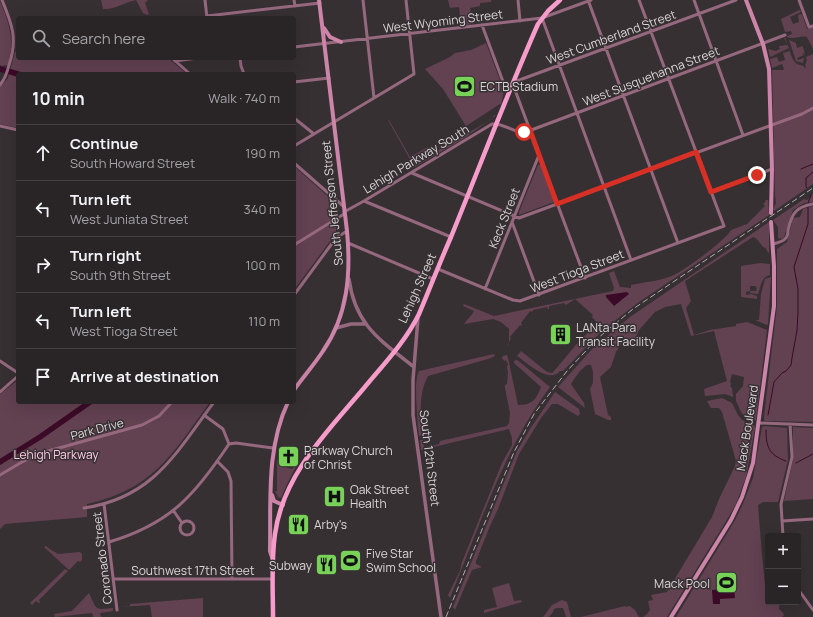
<!DOCTYPE html>
<html lang="en">
<head>
<meta charset="utf-8">
<style>
  body { margin:0; font-family:Manrope,sans-serif; background:#312c2e; color:#f1f3f6 }
  .controls { position:absolute; right:12px; bottom:12px; display:grid; overflow:hidden; border-radius:4px; box-shadow:0 4px 16px #0002 }
  .controls button { width:36px; height:36px; display:grid; place-items:center; padding:0; border:0; border-bottom:1px solid #454143; background:#292426; color:#f1f3f6; font:20px sans-serif }
  .stop { position:absolute; width:12px; height:12px; margin:-9px; border:3px solid #d93025; border-radius:50%; background:#fff }
  .stop.end { background:#d93025; border-color:#fff; box-shadow:0 1px 4px #0008 }
  .list { margin:0; padding:0; list-style:none }
  h2 { display:flex; justify-content:space-between; align-items:center; height:52px; margin:0; padding:0 16px; font-size:17px }
  h2 small { font-size:13px; font-weight:400; color:#a5a4a7 }
  .list li { display:grid; grid-template-columns:26px 1fr auto; gap:12px; align-items:center; box-sizing:border-box; height:56px; padding:0 16px; border-top:1px solid #454143 }
  .list b { display:block; font-size:15px; white-space:nowrap }
  .list p { margin:0; font-size:13px; white-space:nowrap; color:#a5a4a7 }
  .list em { font-size:13px; font-style:normal; color:#a5a4a7 }
  .icon { flex:none; width:22px; height:22px; fill:none; stroke:currentColor; stroke-width:2; stroke-linecap:round; stroke-linejoin:round }
  .map { position:relative; flex:none; width:813px; height:617px; overflow:hidden }
  .search { position:absolute; background:#292426; box-shadow:0 4px 16px #0002; left:16px; top:16px; width:280px; height:44px; display:flex; align-items:center; gap:10px; box-sizing:border-box; padding:0 14px; border-radius:4px; color:#a5a4a7; font-size:15px }
  .panel { position:absolute; background:#292426; box-shadow:0 4px 16px #0002; left:16px; top:72px; width:280px; height:332px; border-radius:4px }
  .map>svg:first-child { display:block }
  .green { fill:#624151 }
  .water { fill:#3b0a27 }
  .lines { fill:none; stroke-linecap:round; stroke-linejoin:round }
  .stream { stroke:#3b0a27; stroke-width:1 }
  .river { stroke:#3b0a27; stroke-width:5.5 }
  .minor { stroke:#95687e; stroke-width:3 }
  .tertiary { stroke:#95687e; stroke-width:3.5 }
  .secondary { stroke:#cc85a9; stroke-width:4 }
  .primary { stroke:#f69cca; stroke-width:4.5 }
  .rail { stroke:#b1acae; stroke-width:1; stroke-dasharray:6 3; stroke-linecap:butt }
  .route { stroke:#d93025; stroke-width:5 }
  .labels { text-anchor:middle; dominant-baseline:central; stroke-width:3; stroke-linejoin:round; paint-order:stroke }
  .street-label { font-size:12px; fill:#dbd6d8; stroke:#373033 }
  .poi-label { font-size:12px; fill:#dbd6d8; stroke:#373033; text-anchor:start }
  .park-label { font-size:12px; fill:#ffcae3; stroke:#373033 }
</style>
</head>
<body>
<div class="map">
<svg width="813" height="617" viewBox="0 0 813 617">
  <rect width="100%" height="100%" fill="#373033"/>
  <path class="green" d="M101 0H148L145 3 149 14 147 15 143 13 136 0C125 2 114 10 103 9Z
    M448 0H491V2L480 3V6L470 8 472 24 461 26 459 7 450 8Z
    M0 1C10 25 15 41 8 65L2 66 0 65Z
    M800 10 801 12 790 17 793 24 799 22 798 15 802 14 807 29 813 27V49L807 37C800 35 795 40 787 37V36L792 34 791 31 785 32 781 19C788 16 794 12 800 10Z
    M784 38H785C788 43 791 59 795 62 797 65 801 65 804 66L805 69 806 66 805 65 807 61 806 57 813 54V184L774 211 773 209 776 203 775 195 772 70H783L784 69 782 64 772 68 770 59 777 57 779 62 785 60 783 53 790 51 789 48 770 57 768 49 776 51 780 49 779 46 788 45Z
    M789 40 796 43 797 48 803 46V47L805 55 803 53 802 54 804 55 797 58 798 60 804 58 803 63 796 61Z
    M486 43 504 91 501 105 500 104 466 126 443 89 425 69 450 57 455 53 471 50Z
    M18 51V58H168L187 74H18V128L0 124V87L8 78 15 52Z
    M494 115H495L494 117 463 139 413 168 410 166 412 163 388 120H389L410 157 428 147 432 154 492 119Z
    M538 165H541L554 202 519 215V212Z
    M294 166 333 201 337 209 336 233 294 290Z
    M813 194V202L804 203 793 210 784 237 782 239 778 238V227L773 220 804 199 807 200Z
    M765 200H768L769 215 639 302 617 319 600 333 563 371H560C549 384 527 363 517 356L521 351 547 372 552 373 555 370 580 340 598 324 592 317 593 315 575 299 566 305 564 303 549 306V309H548L547 307 533 310 532 312 530 311 521 323 522 325 521 326 520 325 510 337 511 338 507 347 509 344V329L501 322 493 319 464 324C467 319 471 317 474 311L463 306 464 304 494 316 613 291 614 288 609 273 614 271 620 287 631 288V285C645 282 661 281 674 275 686 269 725 241 731 230L747 224 765 206 763 204 766 201Z
    M813 206V422L766 421 764 420V416L777 306V249L787 242 793 218 800 217 803 209Z
    M769 222V259V253L767 251 766 248C760 247 760 239 753 237L685 281 691 301 686 308 694 335 710 330 736 326V324L747 322 767 330 756 420 746 419 741 412 736 401V394L743 386 744 377 732 374 730 382 731 384 730 386 732 388 733 397 725 394 705 396 704 389 727 381 714 331 691 336 681 304 665 307 655 312 639 330 633 344 630 346 621 344 616 352 611 367 600 377 608 415 611 417V420H608L595 414 590 389 593 383V372L591 365H587C580 370 576 376 571 384L584 403 585 408 558 387 593 348 630 317Z
    M760 263 770 264V275C761 277 761 286 758 294L750 293V291H756L757 288 755 286H750V291L746 292V295L751 294 757 296V299L741 297V266Z
    M771 277 768 324 767 325 755 320H759L761 294 765 279Z
    M494 354 495 356 488 359 428 376C418 394 421 414 422 435L419 436C418 423 413 381 419 371Z
    M507 355 508 358 518 405C532 405 536 400 541 387L514 363V361L517 360 521 363 550 387C503 450 480 526 450 598L448 595 460 571 462 562 502 463 512 445V438L509 429 421 450 420 440H423L424 448 439 444 440 441 507 426 509 423 510 413 505 388V385L507 384 508 373 507 366 508 365 506 360 504 361 502 358 503 356Z
    M18 380V402H210C172 454 154 489 87 504V517L5 524 0 529V394Z
    M555 392 579 409 580 414 578 416 558 404H552L541 418 519 454 498 509 490 526 476 561V564L482 567 472 570 455 610 453 607 517 451 530 429Z
    M722 398 732 403C738 415 740 422 754 425L755 428 746 477 736 504 725 523 667 617H643L647 614 650 610 648 601 653 600 651 595 667 592 712 517 719 499 735 466 736 461 722 412 719 408H711L707 401Z
    M765 426 787 428 788 460 778 502H763L758 505 762 555 765 585 768 593V602H778L779 604V609L783 613 784 615 782 617H676L734 522 742 506 753 478 762 427Z
    M793 427 813 428V499L784 501 793 459Z
    M277 459 284 467 292 469 298 460 299 461 288 482 281 498 278 497 276 492 277 498 280 499H279L277 497 275 491H278L277 490Z
    M46 546C50 550 54 551 58 554L80 552 82 554V560L80 562 78 561 69 570 44 547Z
    M65 569 68 571 39 600 40 603H39L36 601 32 605 30 603Z
    M509 583 514 601 521 600 522 602 484 613V610L497 607 492 588Z
    M89 593C97 610 94 610 113 608V611L100 613 101 617H93L92 613 55 617 54 614 72 611Z
    M203 598V617H152L150 605 119 607 130 606V604Z
    M562 600 567 602 571 617H566L563 608H557L554 609 553 612 549 617H543L552 605Z
    M625 606 626 607 630 606 635 610 639 617H581Z"/>
  <path class="water" d="M627 292 629 294 614 306 606 297V295Z
    M734 588 735 598 720 599V604H713L712 590Z"/>
  <g class="lines">
    <path class="stream" d="M801 169 813 164
      M807 188 806 187V178L813 172
      M808 203 811 195
      M768 415 774 382 782 373 786 371 791 365 792 358 797 330 798 313V289L794 267 808 224V207
      M766 430C766 447 769 455 786 461
      M796 463 813 454"/>
    <path class="river" d="M0 69 18 74
      M0 462 40 437 90 402"/>
    <path class="minor" d="M205 0 207 18
      M294 0 295 6
      M363 0 374 98
      M518 0 520 21
      M588 0 678 243
      M694 0 743 135
      M799 0 809 27 813 26
      M207 16 320 3
      M542 18 631 260
      M482 25 505 87 515 90 585 278
      M294 47 542 18 591 0
      M172 58 190 74
      M240 58 241 66 244 74
      M175 61 198 58
      M294 82 329 78
      M514 82 736 0
      M0 85C5 79 7 73 9 65 18 39 12 24 2 0
      M294 118 314 134
      M0 126 18 130
      M294 146 414 74 406 0
      M294 163 343 206
      M412 173 519 218 802 114 813 108
      M711 192 772 169
      M364 201 451 237
      M344 212 364 201 492 124C505 123 515 134 526 132L785 35
      M512 222 539 295
      M348 243 433 279
      M773 244C777 243 782 242 785 239 787 237 788 233 788 230 792 213 796 207 813 204
      M294 245 344 214
      M438 269 513 300 520 301 724 226 639 0
      M485 289 539 155
      M294 295 336 238 347 231
      M0 361 18 373
      M0 392 18 376
      M204 415 223 429 229 444
      M759 423 813 425
      M217 461 228 472 231 481 232 579
      M0 475 22 462 41 453 142 425 159 416 172 402
      M104 504 117 610
      M84 508C153 498 176 453 214 402
      M173 510 182 523
      M180 528a7 7 0 1 1 14 0a7 7 0 1 1-14 0Z
      M782 521 813 519
      M783 536 781 504 792 457 790 424
      M109 542C170 524 195 495 229 444L236 443 273 448
      M113 579H273
      M798 589 813 610"/>
    <path class="tertiary" d="M349 279C355 325 380 340 414 367
      M418 318 413 380V415L441 617
      M336 328 351 324H365"/>
    <path class="secondary" d="M746 0 763 44 769 69 772 169 771 213
      M324 28 330 37 341 42
      M294 390C303 377 314 365 323 351 348 315 351 273 347 231L319 0
      M272 495 274 501 283 505
      M273 560 270 551C271 501 266 449 288 402
      M671 617 731 520 742 497 753 463 774 306V266L771 222"/>
    <path class="primary" d="M273 617C273 589 271 561 275 534 283 475 327 432 364 388 383 365 406 341 419 314 430 288 440 262 451 237 480 166 507 94 538 24L548 11 560 0"/>
    <path class="rail" d="M446 617 514 452 534 414 567 371 598 338 633 309 813 188"/>
  </g>
  <g class="lines">
    <path class="route" d="M524 132 530 130 557 204 696 152 711 192 757 175"/>
  </g>
  <defs>
    <symbol id="stadium-square" viewBox="-11 -11 22 22"><rect x="-9" y="-9" width="18" height="18" rx="4" fill="#78d258" stroke="#373033"/><path d="M0-5a6.5 5 0 1 0 0 10a6.5 5 0 1 0 0-10ZM-3.5-1.8h7v3.6h-7Z" fill="#111"/></symbol>
    <symbol id="building-square" viewBox="-11 -11 22 22"><rect x="-9" y="-9" width="18" height="18" rx="4" fill="#78d258" stroke="#373033"/><path d="M-4-6H4V6H1V3H-1V6H-4ZM-2.5-4.3h1.7v1.8h-1.7ZM.8-4.3h1.7v1.8H.8ZM-2.5-1h1.7V.8h-1.7ZM.8-1h1.7V.8H.8Z" fill="#111"/></symbol>
    <symbol id="church-square" viewBox="-11 -11 22 22"><rect x="-9" y="-9" width="18" height="18" rx="4" fill="#78d258" stroke="#373033"/><path d="M-1.2-6h2.4v3.5h3.3v2.4h-3.3V6h-2.4V-.1h-3.3v-2.4h3.3Z" fill="#111"/></symbol>
    <symbol id="hospital-square" viewBox="-11 -11 22 22"><rect x="-9" y="-9" width="18" height="18" rx="4" fill="#78d258" stroke="#373033"/><path d="M-5-5h3v3.5h4V-5h3V5h-3V1.5h-4V5h-3Z" fill="#111"/></symbol>
    <symbol id="restaurant-square" viewBox="-11 -11 22 22"><rect x="-9" y="-9" width="18" height="18" rx="4" fill="#78d258" stroke="#373033"/><path d="M-5-6h1v4h1v-4h1v4h1v-4h1v5L-1.5 .5V6h-2V.5L-5-1ZM5-6V6H3V1.5H1.5Q1.5-4 5-6Z" fill="#111"/></symbol>
  </defs>
  <g fill-rule="evenodd">
    <use href="#stadium-square" x="452" y="74" width="25" height="25"/>
    <use href="#building-square" x="548" y="322" width="25" height="25"/>
    <use href="#church-square" x="276" y="444" width="25" height="25"/>
    <use href="#hospital-square" x="322" y="484" width="25" height="25"/>
    <use href="#restaurant-square" x="286" y="512" width="25" height="25"/>
    <use href="#stadium-square" x="338" y="548" width="25" height="25"/>
    <use href="#restaurant-square" x="314" y="552" width="25" height="25"/>
    <use href="#stadium-square" x="714" y="570" width="25" height="25"/>
  </g>
  <g class="labels">
    <g class="street-label">
      <text transform="translate(443 21) rotate(-7)">West Wyoming Street</text>
      <text transform="translate(611 37) rotate(-20)">West Cumberland Street</text>
      <text transform="translate(651 76) rotate(-21)">West Susquehanna Street</text>
      <text transform="translate(416 159) rotate(-31)">Lehigh Parkway South</text>
      <text transform="translate(332 203) rotate(-96)">South Jefferson Street</text>
      <text transform="translate(504 218) rotate(-68)">Keck Street</text>
      <text transform="translate(577 271) rotate(-21)">West Tioga Street</text>
      <text transform="translate(417 288) rotate(-66)">Lehigh Street</text>
      <text transform="translate(747 428) rotate(-81)">Mack Boulevard</text>
      <text transform="translate(97 429) rotate(-15)">Park Drive</text>
      <text transform="translate(430 458) rotate(83)">South 12th Street</text>
      <text transform="translate(102 558) rotate(-97)">Coronado Street</text>
      <text x="193" y="570">Southwest 17th Street</text>
    </g>
    <g class="poi-label">
      <text x="480" y="86">ECTB Stadium</text>
      <text x="576" y="327">LANta Para<tspan x="576" dy="14">Transit Facility</tspan></text>
      <text x="304" y="450">Parkway Church<tspan x="304" dy="14">of Christ</tspan></text>
      <text x="350" y="489">Oak Street<tspan x="350" dy="14">Health</tspan></text>
      <text x="314" y="524">Arby's</text>
      <text x="366" y="553">Five Star<tspan x="366" dy="14">Swim School</tspan></text>
      <text x="312" y="565" text-anchor="end">Subway</text>
      <text x="710" y="583" text-anchor="end">Mack Pool</text>
    </g>
    <g class="park-label">
      <text x="56" y="454">Lehigh Parkway</text>
    </g>
  </g>
</svg>
<div class="controls">
<button>+</button>
<button>−</button>
</div>
<div class="stop" style="left:524px;top:132px"></div>
<div class="stop end" style="left:757px;top:175px"></div>
<div class="search"><svg class="icon" aria-label="search" viewBox="0 0 24 24"><circle cx="10" cy="10" r="6"/><path d="M15 15l6 6"/></svg>Search here</div>
<section class="panel">
<h2>10 min<small>Walk · 740 m</small></h2>
<ul class="list">
<li><svg class="icon" aria-label="ahead" viewBox="0 0 24 24"><path d="M12 20V5M6 11l6-6 6 6"/></svg><div><b>Continue</b><p>South Howard Street</p></div><em>190 m</em></li>
<li><svg class="icon" aria-label="left" viewBox="0 0 24 24"><path d="M17 20v-9H6M10 6l-5 5 5 5"/></svg><div><b>Turn left</b><p>West Juniata Street</p></div><em>340 m</em></li>
<li><svg class="icon" aria-label="right" viewBox="0 0 24 24"><path d="M7 20v-9h11M14 6l5 5-5 5"/></svg><div><b>Turn right</b><p>South 9th Street</p></div><em>100 m</em></li>
<li><svg class="icon" aria-label="left" viewBox="0 0 24 24"><path d="M17 20v-9H6M10 6l-5 5 5 5"/></svg><div><b>Turn left</b><p>West Tioga Street</p></div><em>110 m</em></li>
<li><svg class="icon" aria-label="arrive" viewBox="0 0 24 24"><path d="M6 21V4h12l-3 4 3 4H6"/></svg><div><b>Arrive at destination</b></div></li>
</ul>
</section>
</div>
</body>
</html>
